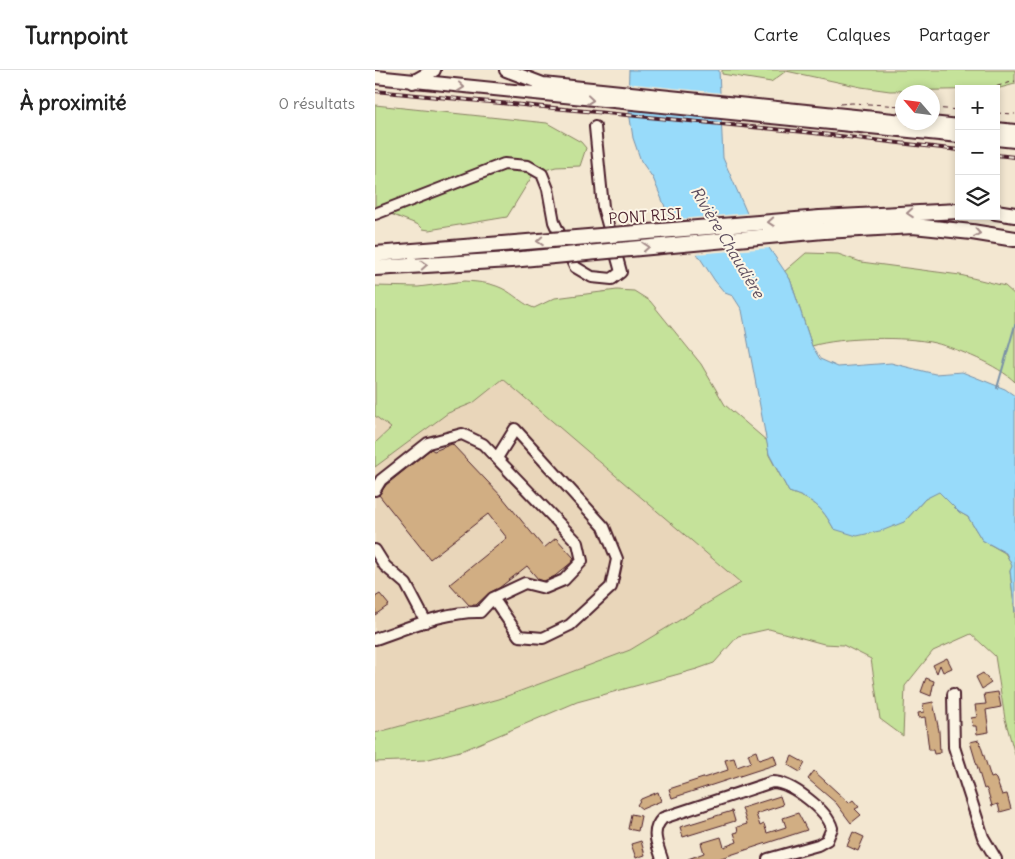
<!DOCTYPE html>
<html lang="fr">
<head>
<meta charset="utf-8">
<style>
  body { margin:0; font-family:Delius,sans-serif; background:#f6f6f6; color:#222 }
  .controls { position:absolute; right:15px; top:15px; display:grid; overflow:hidden; border-radius:0px; box-shadow:0 2px 8px #0003 }
  .controls button { width:45px; height:45px; display:grid; place-items:center; padding:0; border:0; border-bottom:1px solid #e0e0e0; background:#fff; color:#222; font:25px sans-serif }
  .compass { position:absolute; left:520px; top:15px; width:45px; height:45px; border-radius:50%; background:#fff; box-shadow:0 2px 8px #0003; rotate:298deg }
  .list { margin:0; padding:0; list-style:none }
  h2 { display:flex; justify-content:space-between; align-items:center; height:65px; margin:0; padding:0 20px; font-size:21px }
  h2 small { font-size:16px; font-weight:400; color:#767676 }
  .icon { flex:none; width:28px; height:28px; fill:none; stroke:currentColor; stroke-width:2; stroke-linecap:round; stroke-linejoin:round }
  .map { position:relative; flex:none; width:640px; height:789px; overflow:hidden }
  header { display:flex; align-items:center; gap:30px; box-sizing:border-box; height:70px; padding:0 25px; background:#fff; border-bottom:1px solid #e0e0e0 }
  header strong { font-size:24px }
  nav { display:flex; gap:28px; margin-inline-start:auto; font-size:18px }
  main { display:flex }
  aside { flex:1; background:#fff }
  .map>svg:first-child { display:block }
  .built { fill:#e9d6ba }
  .green { fill:#c5e29a; stroke:#888062 }
  .water { fill:#98dbfa; stroke:#7990a7 }
  .pier { fill:#f3e7d1 }
  .lines { fill:none; stroke-linecap:round; stroke-linejoin:round }
  .stream { stroke:#7990a7; stroke-width:2 }
  .building { fill:#d1ae83; stroke:#4a1f2b }
  .minor-casing { stroke:#4a1f2b; stroke-width:14 }
  .major-casing { stroke:#4a1f2b; stroke-width:16 }
  .highway-casing { stroke:#4a1f2b; stroke-width:18 }
  .path { stroke:#4a1f2b; stroke-width:1; stroke-dasharray:5 4; stroke-linecap:butt }
  .minor { stroke:#fcf5e5; stroke-width:10 }
  .major { stroke:#fcf5e5; stroke-width:12 }
  .highway { stroke:#fcf5e5; stroke-width:14 }
  .rail-casing { stroke:#4a1f2b; stroke-width:4 }
  .rail { stroke:#fcf5e5; stroke-width:2; stroke-dasharray:5.5; stroke-linecap:butt }
  .highway-bridge-casing { stroke:#4a1f2b; stroke-width:18; stroke-linecap:butt }
  .highway-bridge { stroke:#fcf5e5; stroke-width:14 }
  .oneway { stroke:#a38a88 }
  .labels { text-anchor:middle; dominant-baseline:central; stroke-width:4; stroke-linejoin:round; paint-order:stroke }
  .street-label { font-size:15px; fill:#4a1f2b; stroke:#fcf5e5 }
  .water-label { font-size:16px; font-style:italic; fill:#5e4e5f; stroke:#fcf5e5 }
</style>
</head>
<body>
<header>
<strong>Turnpoint</strong>
<nav><a>Carte</a><a>Calques</a><a>Partager</a></nav>
</header>
<main>
<aside>
<h2>À proximité<small>0 résultats</small></h2>
<ul class="list">
</ul>
</aside>
<div class="map">
<svg width="640" height="789" viewBox="0 0 640 789">
  <rect width="100%" height="100%" fill="#f3e7d1"/>
  <filter id="ink" filterUnits="userSpaceOnUse"><feTurbulence type="fractalNoise" baseFrequency=".02" numOctaves="2"/><feDisplacementMap in="SourceGraphic" scale="10" xChannelSelector="R" yChannelSelector="G"/><feConvolveMatrix kernelMatrix="1 2 1 2 8 2 1 2 1" color-interpolation-filters="sRGB"/></filter>
  <g filter="url(#ink)">
    <path class="built" d="M128 308 366 513 255 580 124 629 0 663V397L73 343 98 333Z
      M0 346 16 358 0 373Z"/>
    <path class="green" d="M347 0H640V14L621 19 515 21 486 17 411 1 396 12 347 4Z
      M0 35 172 53 206 72 211 78 205 96 181 97 159 103 132 147 54 160 48 159 44 155 0 138Z
      M431 183 463 184 486 192 585 205 630 216 640 225V312C623 295 583 279 560 273 531 266 466 267 437 276L415 209 409 202Z
      M90 211C105 212 119 213 132 221 142 227 148 234 159 238L180 228 242 220 259 221 275 231 326 294 350 335 392 371 394 385 414 422C439 430 446 436 459 459L529 452 550 429 564 421 584 442 593 447 607 470 630 483 638 496 635 501 640 542V685L630 649 620 586 596 564 558 581 530 616 528 666 505 649 496 589 468 575 449 574 394 559 363 566 339 593 322 599 202 632 89 680 50 690 0 692V663L124 629 255 580 366 513 128 309 98 333 73 343 0 397V373L16 358 0 346V216L43 217Z"/>
    <path class="water" d="M254 0H344L348 88 374 148 415 209 437 276 445 289 463 297 516 293 560 304 587 302 630 319 640 326V542L635 501 637 496 631 483 607 470 593 447 584 442 564 422 550 429 529 452 509 460 482 466 459 459C446 436 439 430 414 422L394 384 367 240 358 226 350 223 340 211 321 182 298 156 278 108 266 91 258 68 253 35Z"/>
    <path class="pier" d="M251 13 347 23V49L251 39Z
      M374 143 396 178 320 184 307 172 292 150Z"/>
    <g class="lines">
      <path class="stream" d="M622 318 640 255"/>
    </g>
    <path class="building" d="M77 374 128 428 169 478 181 468 199 488 197 492 180 506 169 511 163 509 152 496 124 518 114 523 101 535H94L75 514 132 468 113 444 55 489 4 425 11 415 56 379 59 381Z
      M5 524 14 535 0 545V527Z
      M572 588 577 598 568 602 565 595 562 603 558 595Z
      M608 603 616 613 607 619 601 607Z
      M551 608 559 611 556 626 546 622Z
      M623 622 626 637 611 640 614 662 602 664 601 656H598L596 648 602 647 600 635 611 634 609 624Z
      M558 632 564 661 565 683 559 684 558 680H554L550 647 544 648 543 643 549 642 548 634Z
      M604 670 616 708 619 707 621 709 627 725 632 724 636 739 625 742 623 734 617 736 613 722 611 718 609 719 595 672Z
      M381 681 384 690 399 685 402 694 297 728 294 719 353 700 350 690 359 688 362 697 376 692 373 684Z
      M417 686 430 693 425 702 413 695Z
      M439 701 474 733 478 730 484 737 480 739 486 745 476 753 461 733 433 709Z
      M283 722 286 731 267 739 262 735 266 729Z
      M405 726 408 735 381 744 385 756 389 754 392 763 411 757 408 748 423 743 432 760 343 789H313L329 783 326 773 346 767 349 777 362 772 359 763 363 762 362 757 372 754 367 738Z
      M357 741 360 751 308 767 305 757Z
      M256 744 266 746 263 761 253 759Z
      M478 762 489 767 483 781 472 776Z
      M266 771 270 785 261 788 256 774Z"/>
    <g class="lines">
      <defs>
        <path id="minor" d="M0 144 129 94 153 96 167 104 173 119 179 152 200 197 217 207 237 209 246 202 228 137 220 57
          M0 420 6 410 53 373 87 364 108 374 203 473 207 491 189 510 170 518 150 513 118 528 105 542C70 541 33 558 0 569
          M0 480 10 496 31 514 51 552
          M118 528 144 566 168 568 195 555 236 517 242 489 229 457 140 359 122 388
          M578 624 579 677 608 767 621 789
          M287 789C282 773 275 761 288 748L397 712C416 712 452 740 457 758L452 770 443 775 393 789"/>
        <path id="major" d="M131 0 168 14 528 51
          M0 7 584 66
          M38 12 59 0
          M547 52 584 56
          M621 59 640 61
          M621 69 640 71"/>
        <path id="highway" d="M621 142 640 145
          M445 148 584 141
          M449 161 538 156 597 162 640 169
          M0 184 127 174
          M0 198 136 190"/>
      </defs>
      <use href="#minor" class="minor-casing"/>
      <use href="#major" class="major-casing"/>
      <use href="#highway" class="highway-casing"/>
      <path class="path" d="M613 19 640 11
        M465 34 477 33 528 36
        M558 38 584 40
        M621 43 640 44"/>
      <use href="#minor" class="minor"/>
      <use href="#major" class="major"/>
      <use href="#highway" class="highway"/>
      <defs>
        <path id="rail" d="M0 21 430 62 584 80
          M621 85 640 87"/>
      </defs>
      <use href="#rail" class="rail-casing"/>
      <use href="#rail" class="rail"/>
      <defs>
        <path id="highway-bridge" d="M127 174 445 148
          M136 190 449 161"/>
      </defs>
      <use href="#highway-bridge" class="highway-bridge-casing"/>
      <use href="#highway-bridge" class="highway-bridge"/>
    </g>
    <defs><path id="oneway-chevron" d="M-2-3.5L2.5 0L-2 3.5" fill="none" stroke-width="1.6" stroke-linecap="round" stroke-linejoin="round" transform="scale(1.25)"/></defs>
    <g class="oneway">
      <use href="#oneway-chevron" transform="translate(86 17) rotate(6)"/>
      <use href="#oneway-chevron" transform="translate(215 30) rotate(6)"/>
      <use href="#oneway-chevron" transform="translate(535 143) rotate(176)"/>
      <use href="#oneway-chevron" transform="translate(396 152) rotate(176)"/>
      <use href="#oneway-chevron" transform="translate(602 163) rotate(9)"/>
      <use href="#oneway-chevron" transform="translate(165 171) rotate(176)"/>
      <use href="#oneway-chevron" transform="translate(271 177) rotate(-5)"/>
      <use href="#oneway-chevron" transform="translate(49 195) rotate(-4)"/>
    </g>
  </g>
  <g class="labels">
    <g class="street-label">
      <text transform="translate(270 146) rotate(-4)">PONT RISI</text>
    </g>
    <g class="water-label">
      <text transform="translate(353 172) rotate(59)">Rivière Chaudière</text>
    </g>
  </g>
</svg>
<div class="controls">
<button>+</button>
<button>−</button>
<button><svg class="icon" aria-label="layers" viewBox="0 0 24 24"><path d="M12 4l9 5-9 5-9-5zM3 14l9 5 9-5"/></svg></button>
</div>
<svg class="compass" viewBox="-18 -18 36 36"><path d="M0-13l5 13h-10z" fill="#e53935"/><path d="M0 13l5-13h-10z" fill="#767676"/></svg>
</div>
</main>
</body>
</html>
